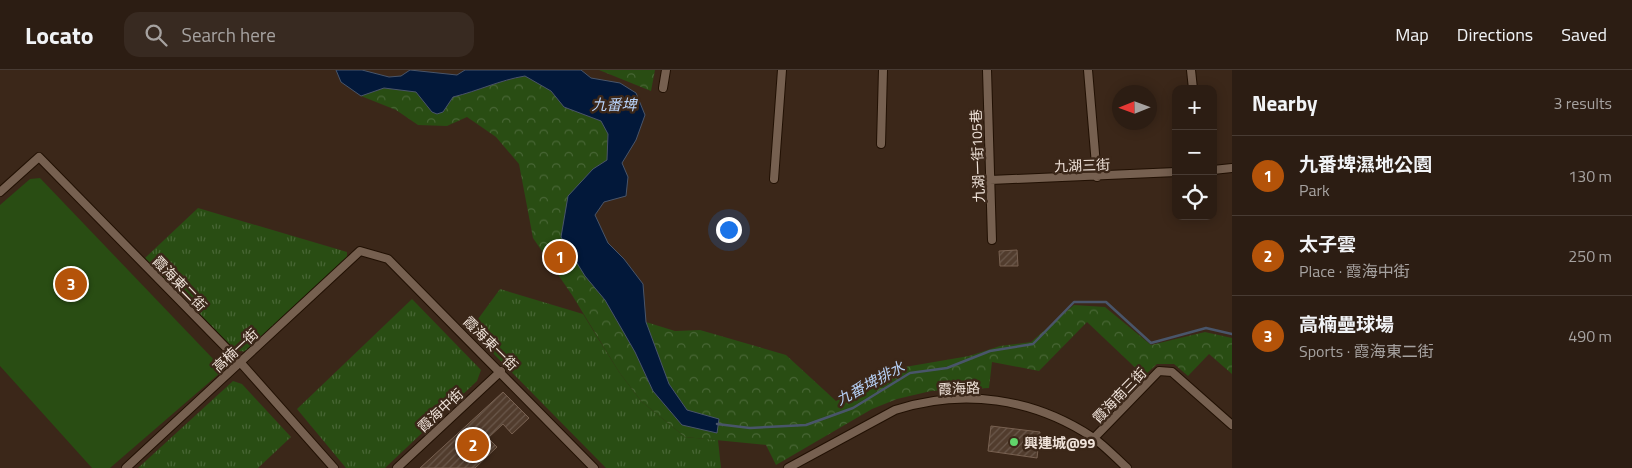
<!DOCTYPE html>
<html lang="en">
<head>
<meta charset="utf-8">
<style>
  body { margin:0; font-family:"Titillium Web","Noto Sans TC",sans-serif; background:#382a21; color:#f1f3f6 }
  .controls { position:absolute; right:15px; top:15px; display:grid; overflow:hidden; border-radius:10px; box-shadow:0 2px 12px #0003 }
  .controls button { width:45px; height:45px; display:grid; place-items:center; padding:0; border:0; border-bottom:1px solid #483b33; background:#2c1d13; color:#f1f3f6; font:25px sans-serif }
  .compass { position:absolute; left:1112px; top:15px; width:45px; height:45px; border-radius:50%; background:#2c1d13; box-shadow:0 2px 12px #0003; rotate:269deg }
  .you { position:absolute; left:728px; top:159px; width:18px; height:18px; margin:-12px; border:4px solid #fff; border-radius:50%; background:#1a73e8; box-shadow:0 0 0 8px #1a73e833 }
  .badge { display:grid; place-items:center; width:32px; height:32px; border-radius:50%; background:#b45309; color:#fff; font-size:16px; font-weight:700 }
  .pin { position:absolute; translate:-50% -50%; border:2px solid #fff; box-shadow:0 1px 5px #0006 }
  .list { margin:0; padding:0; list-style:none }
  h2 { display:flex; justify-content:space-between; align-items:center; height:65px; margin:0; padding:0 20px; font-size:21px }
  h2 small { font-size:16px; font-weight:400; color:#a6a2a0 }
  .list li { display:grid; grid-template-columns:32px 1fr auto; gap:15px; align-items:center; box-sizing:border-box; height:80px; padding:0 20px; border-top:1px solid #483b33 }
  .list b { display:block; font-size:19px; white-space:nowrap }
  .list p { margin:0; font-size:16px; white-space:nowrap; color:#a6a2a0 }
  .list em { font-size:16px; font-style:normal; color:#a6a2a0 }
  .icon { flex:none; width:28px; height:28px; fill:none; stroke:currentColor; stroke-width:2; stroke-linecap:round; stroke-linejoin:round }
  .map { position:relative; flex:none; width:1232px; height:398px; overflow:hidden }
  header { display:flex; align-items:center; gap:30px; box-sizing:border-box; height:70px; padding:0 25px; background:#2c1d13; border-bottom:1px solid #483b33 }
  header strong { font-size:24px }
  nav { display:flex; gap:28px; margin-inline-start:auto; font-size:18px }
  .search { width:350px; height:45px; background:#382a21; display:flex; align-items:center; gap:12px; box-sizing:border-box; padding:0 18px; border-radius:15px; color:#a6a2a0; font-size:19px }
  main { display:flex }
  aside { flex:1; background:#2c1d13 }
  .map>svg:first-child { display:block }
  .grass { fill:url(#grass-tufts) }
  .forest { fill:url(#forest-crowns) }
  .pitch { fill:#294d13 }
  .water { fill:#02183a; stroke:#49556a }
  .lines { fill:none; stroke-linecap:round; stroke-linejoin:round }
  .stream { stroke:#49556a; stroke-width:2.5 }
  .building { fill:url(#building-hatch); stroke:#786151 }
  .street-casing { stroke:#211003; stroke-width:10 }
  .street { stroke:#766050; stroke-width:8 }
  .poi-dot { fill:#61d46a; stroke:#3b2719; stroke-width:2 }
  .labels { text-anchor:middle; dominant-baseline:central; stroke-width:5; stroke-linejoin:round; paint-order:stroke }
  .street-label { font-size:14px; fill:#efe2d9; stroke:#3b2719 }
  .poi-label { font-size:14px; font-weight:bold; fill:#efe2d9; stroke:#3b2719; text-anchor:start }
  .water-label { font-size:15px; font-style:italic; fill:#b7d1f7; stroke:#3b2719 }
</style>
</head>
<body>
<header>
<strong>Locato</strong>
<div class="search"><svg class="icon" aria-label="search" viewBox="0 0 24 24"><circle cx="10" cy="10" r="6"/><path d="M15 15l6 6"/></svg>Search here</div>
<nav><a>Map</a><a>Directions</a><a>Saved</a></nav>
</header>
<main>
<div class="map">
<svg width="1232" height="398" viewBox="0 0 1232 398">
  <defs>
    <pattern id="grass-tufts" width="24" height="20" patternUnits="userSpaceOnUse" patternTransform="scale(1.25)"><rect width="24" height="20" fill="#294d13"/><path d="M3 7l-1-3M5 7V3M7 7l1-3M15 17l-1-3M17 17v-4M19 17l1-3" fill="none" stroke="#486635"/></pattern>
    <pattern id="forest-crowns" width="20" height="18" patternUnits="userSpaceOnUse" patternTransform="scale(1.25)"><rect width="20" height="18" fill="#294d13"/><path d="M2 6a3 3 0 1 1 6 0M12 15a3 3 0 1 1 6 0" fill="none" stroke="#486635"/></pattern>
    <pattern id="building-hatch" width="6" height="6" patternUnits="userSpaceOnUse" patternTransform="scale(1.25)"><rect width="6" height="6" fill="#513c2d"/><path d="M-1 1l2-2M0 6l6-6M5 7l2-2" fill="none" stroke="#6a584b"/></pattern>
  </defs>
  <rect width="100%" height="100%" fill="#3b2719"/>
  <path class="grass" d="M198 138 347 182V187L246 282 235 280 145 188Z
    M500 219 583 244 619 302 641 331 685 367 718 370 721 398H606L470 260Z
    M412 229 481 300 477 311 385 398H346L297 339Z
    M233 311 242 314 291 367 258 398H138Z"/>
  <path class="forest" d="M599 0H655L651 21Z
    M525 6 551 21 564 37 601 51 605 55 608 64 607 90 593 99 585 206 605 230 635 282 653 321 682 355 719 350 687 340 668 314 646 252 675 261 700 260 786 285 836 331 899 298 969 286 1000 276 1031 272 1074 235 1105 237 1151 275 1205 262 1232 268V304L1209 284 1188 306 1174 294H1157L1144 306 1087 252 1039 301 992 292 989 318 931 321 897 329 872 339 776 395 766 375 685 367 641 331 619 302 572 225 533 168 519 94 496 67 467 47 447 56 418 55 396 40 361 26 384 18 416 22 432 42H443L453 27C478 21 500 11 525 6Z"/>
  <path class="pitch" d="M40 108 218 294 220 303 110 398H92L0 296V135L30 109Z"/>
  <path class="water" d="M336 0H362L389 7 401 6 410 0 457 5 465 0H581L591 8 620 13 636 23 645 45 636 70 622 93 628 107 626 126 604 132 595 145 608 173 624 189 643 214 646 252 669 314 687 340 719 349 717 363 682 355 653 321 635 282 605 230 585 206 561 167 568 126 593 99 607 90 608 64 601 51 564 37 551 21 525 6C500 10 478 21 453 27L443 42 437 44 432 42 416 22 384 18 361 26 341 12Z"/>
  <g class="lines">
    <path class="stream" d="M717 354 750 358 806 355 853 338 910 303 947 298 990 281 1033 274 1074 232H1106L1151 273 1206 258 1232 264"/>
  </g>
  <path class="building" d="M1017 180 1018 196H1000L999 181Z
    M503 322 529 348 512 364 503 354 488 368 497 377 475 398H420Z
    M991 356 1040 362 1037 388 988 381Z"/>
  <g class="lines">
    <defs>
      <path id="street" d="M987 0 992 170
        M1088 0 1097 107
        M1191 0 1193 19
        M663 18 666 0
        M881 74 883 0
        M1213 100 1232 98
        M774 109 782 0
        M990 110 1176 102
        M0 122 39 87 240 292 334 398
        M1094 368 1159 301 1172 302 1232 355
        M126 398 360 181 388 189 594 398
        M397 398 501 301
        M788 398 895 340C963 318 1033 328 1092 367 1105 376 1116 388 1127 398"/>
    </defs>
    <use href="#street" class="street-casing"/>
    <use href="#street" class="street"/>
  </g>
  <circle class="poi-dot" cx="1014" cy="372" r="5"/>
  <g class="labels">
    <g class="street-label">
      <text transform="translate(977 86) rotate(-92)">九湖一街105巷</text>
      <text transform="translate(1082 95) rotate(-2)">九湖三街</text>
      <text transform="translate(180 213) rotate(46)">霞海東二街</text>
      <text transform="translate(491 273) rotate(45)">霞海東一街</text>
      <text transform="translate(235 280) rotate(-43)">高楠一街</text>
      <text transform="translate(959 318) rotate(-3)">霞海路</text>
      <text transform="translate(1119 325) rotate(-46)">霞海南三街</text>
      <text transform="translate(440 340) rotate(-43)">霞海中街</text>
    </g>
    <g class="poi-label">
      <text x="1024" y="372">興連城@99</text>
    </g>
    <g class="water-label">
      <text x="614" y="34">九番埤</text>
      <text transform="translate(870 313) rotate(-28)">九番埤排水</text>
    </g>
  </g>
</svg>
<div class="controls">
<button>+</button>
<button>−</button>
<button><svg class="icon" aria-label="locate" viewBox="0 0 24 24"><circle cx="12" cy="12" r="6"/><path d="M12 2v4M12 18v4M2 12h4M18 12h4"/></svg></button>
</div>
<svg class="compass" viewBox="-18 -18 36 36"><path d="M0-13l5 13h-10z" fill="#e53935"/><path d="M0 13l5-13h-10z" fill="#a6a2a0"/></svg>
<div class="you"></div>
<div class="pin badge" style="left:560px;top:187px">1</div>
<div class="pin badge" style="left:473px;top:375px">2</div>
<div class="pin badge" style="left:71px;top:214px">3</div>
</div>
<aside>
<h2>Nearby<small>3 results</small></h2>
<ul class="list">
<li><span class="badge">1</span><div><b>九番埤濕地公園</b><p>Park</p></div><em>130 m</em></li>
<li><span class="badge">2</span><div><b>太子雲</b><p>Place · 霞海中街</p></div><em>250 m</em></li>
<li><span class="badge">3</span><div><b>高楠壘球場</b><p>Sports · 霞海東二街</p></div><em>490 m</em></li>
</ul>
</aside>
</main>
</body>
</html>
